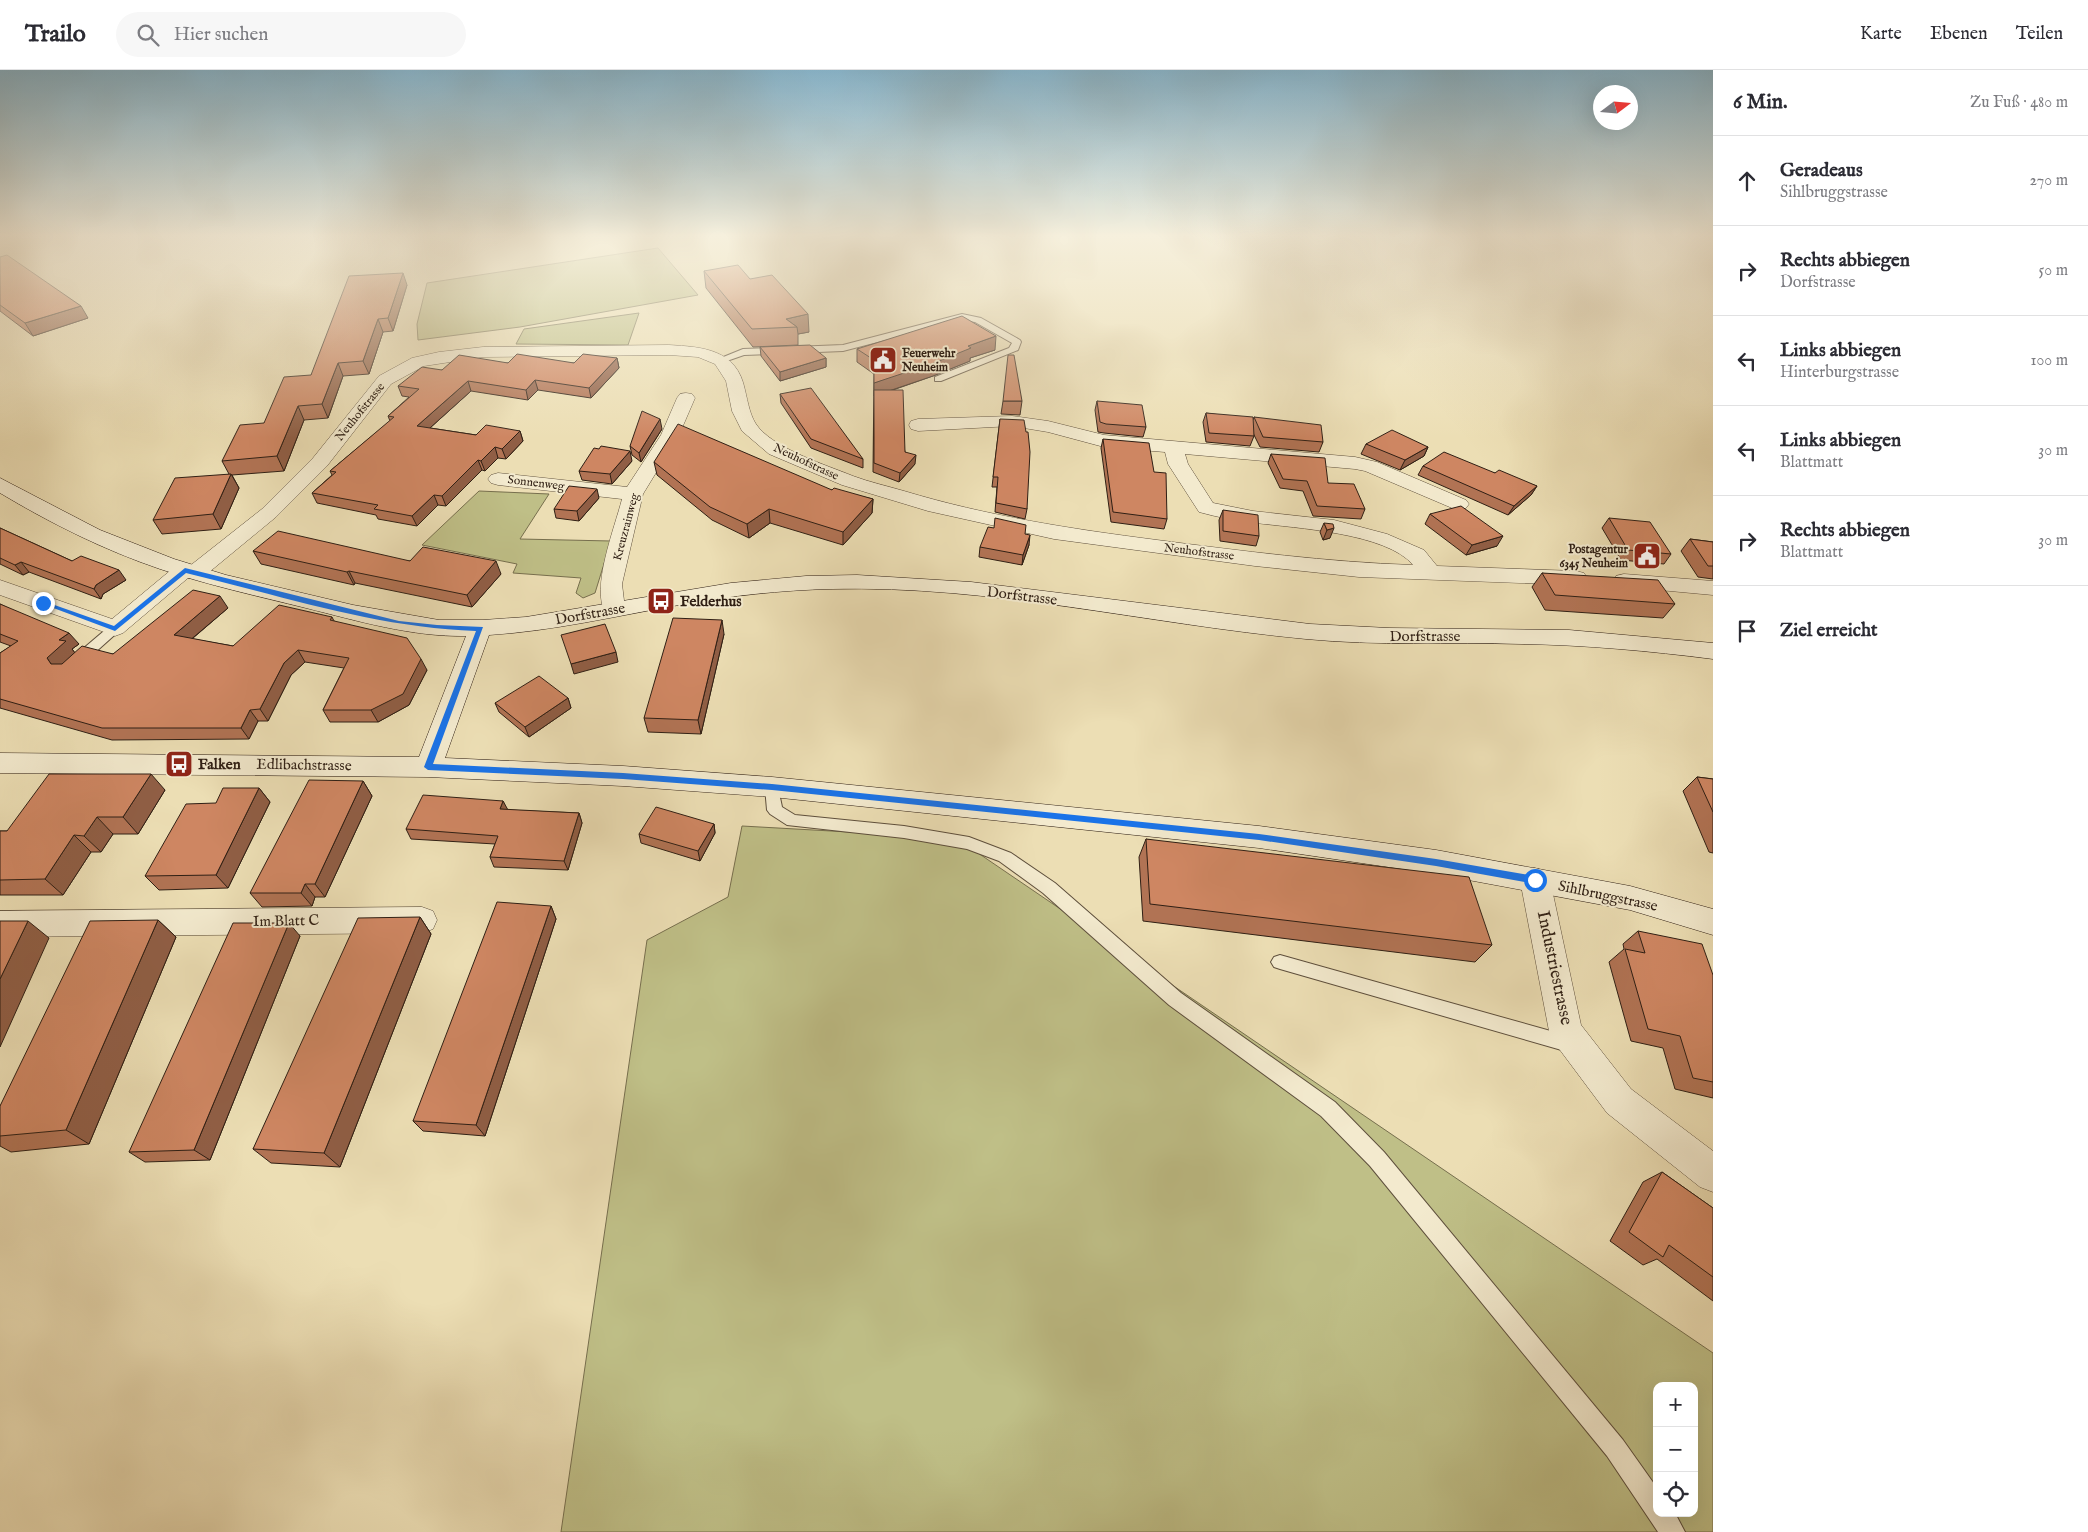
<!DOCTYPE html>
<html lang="de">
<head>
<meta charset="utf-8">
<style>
  body { margin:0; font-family:"IM FELL English",serif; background:#f7f7f7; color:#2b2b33 }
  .controls { position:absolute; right:15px; bottom:15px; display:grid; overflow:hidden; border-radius:10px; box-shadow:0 5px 20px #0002 }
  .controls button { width:45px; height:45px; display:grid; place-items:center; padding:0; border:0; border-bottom:1px solid #e1e1e2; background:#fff; color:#2b2b33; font:25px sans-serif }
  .compass { position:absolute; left:1593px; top:15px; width:45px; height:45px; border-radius:50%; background:#fff; box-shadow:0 5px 20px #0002; rotate:74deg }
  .stop { position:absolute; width:15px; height:15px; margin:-11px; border:4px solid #1a73e8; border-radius:50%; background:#fff }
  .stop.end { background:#1a73e8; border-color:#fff; box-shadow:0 1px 5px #0008 }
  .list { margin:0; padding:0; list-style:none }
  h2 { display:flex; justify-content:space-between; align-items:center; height:65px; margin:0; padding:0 20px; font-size:21px }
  h2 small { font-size:16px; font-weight:400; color:#7c7c81 }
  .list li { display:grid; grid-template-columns:32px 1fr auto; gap:15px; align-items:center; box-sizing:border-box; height:90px; padding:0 20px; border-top:1px solid #e1e1e2 }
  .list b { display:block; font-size:19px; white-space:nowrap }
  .list p { margin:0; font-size:16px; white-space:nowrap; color:#7c7c81 }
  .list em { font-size:16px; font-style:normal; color:#7c7c81 }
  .icon { flex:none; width:28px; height:28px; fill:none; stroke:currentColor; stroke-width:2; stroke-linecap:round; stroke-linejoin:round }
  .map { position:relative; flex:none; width:1713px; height:1462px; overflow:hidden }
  header { display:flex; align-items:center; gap:30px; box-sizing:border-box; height:70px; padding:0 25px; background:#fff; border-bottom:1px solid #e1e1e2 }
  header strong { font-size:24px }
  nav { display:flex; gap:28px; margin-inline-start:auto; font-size:18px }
  .search { width:350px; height:45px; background:#f7f7f7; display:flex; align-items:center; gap:12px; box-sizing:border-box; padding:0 18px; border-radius:28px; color:#7c7c81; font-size:19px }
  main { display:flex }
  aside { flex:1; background:#fff }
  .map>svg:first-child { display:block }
  .green { fill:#bfbf87; stroke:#776f4e; fill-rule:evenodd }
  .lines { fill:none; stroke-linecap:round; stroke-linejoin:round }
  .lane-casing { stroke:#5e4f3c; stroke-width:2 }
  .street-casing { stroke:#5e4f3c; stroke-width:1 }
  .secondary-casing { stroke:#2f1f14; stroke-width:1 }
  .lane { fill:#f3eace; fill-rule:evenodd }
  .street { fill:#f3eace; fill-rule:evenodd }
  .secondary { fill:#f3eace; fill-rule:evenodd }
  .wall { fill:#b17354; stroke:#2f1f14 }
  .shaded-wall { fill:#905e45; stroke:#2f1f14 }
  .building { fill:#ce8662; stroke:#2f1f14 }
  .route { fill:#1a73e8 }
  .labels { text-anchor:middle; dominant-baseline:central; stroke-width:4; stroke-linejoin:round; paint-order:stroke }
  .far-poi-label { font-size:12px; font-weight:bold; fill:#2f1f14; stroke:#f3eace; text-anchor:start }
  .far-street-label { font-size:12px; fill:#2f1f14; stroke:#f3eace }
  .street-label { font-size:15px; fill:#2f1f14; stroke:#f3eace }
  .poi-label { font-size:15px; font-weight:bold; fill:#2f1f14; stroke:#f3eace; text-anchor:start }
  .near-street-label { font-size:18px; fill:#2f1f14; stroke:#f3eace }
</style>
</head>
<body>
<header>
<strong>Trailo</strong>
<div class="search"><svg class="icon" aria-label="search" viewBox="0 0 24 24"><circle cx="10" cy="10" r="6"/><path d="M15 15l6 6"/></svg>Hier suchen</div>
<nav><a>Karte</a><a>Ebenen</a><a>Teilen</a></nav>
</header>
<main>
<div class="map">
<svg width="1713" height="1462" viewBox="0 0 1713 1462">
  <rect width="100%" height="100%" fill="#ecdeb4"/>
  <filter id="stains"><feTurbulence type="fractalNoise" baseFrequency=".004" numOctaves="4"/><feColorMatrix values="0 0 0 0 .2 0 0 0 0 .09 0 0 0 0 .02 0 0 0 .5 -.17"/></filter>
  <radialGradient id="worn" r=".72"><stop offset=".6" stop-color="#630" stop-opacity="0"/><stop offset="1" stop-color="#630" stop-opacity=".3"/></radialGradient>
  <path class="green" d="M658 178 698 225 520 257 418 270 417 254 427 213Z
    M639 243 628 275 516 274 524 259Z
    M479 421 549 424 520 469 611 471 595 523 583 528 576 523 581 508 513 503 517 494 422 475Z
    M742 756 956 768 1713 1283V1462H561L647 870 728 827ZM1657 1316H1694V1443H1657Z"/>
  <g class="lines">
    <defs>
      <path id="lane" d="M962 244 981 248 1020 270 1021 272 1018 280 941 311H935V307L1009 278 1012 273 975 252 962 250 843 281 744 285 721 293 716 290 743 279 843 275Z
        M115 554 121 558 119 561 81 595H71L69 592 71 589 111 555Z
        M772 711 777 713 782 737 795 745 904 756 969 767 1011 783 1055 813 1181 923 1335 1032 1384 1082 1623 1370 1657 1418V1443H1675L1685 1462H1658L1607 1386 1370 1096 1321 1046 1169 935 1043 823 999 791 967 779 904 768 787 755 770 744 767 740 765 717 767 713Z
        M1280 885 1572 967 1578 969 1581 975 1578 981 1572 983 1280 899 1274 897 1271 892 1274 887Z"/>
      <path id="street" d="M669 275C703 277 737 279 745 320 748 332 750 348 759 358 778 380 826 395 853 406 869 412 887 416 904 421 987 446 1071 459 1157 470 1242 481 1327 492 1413 495 1387 463 1295 458 1256 453 1237 451 1217 447 1199 442L1168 394 1165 382 1104 377 1048 362 1012 356 918 361 911 359 909 355 911 351 918 349 1012 346 1048 351 1104 365 1355 387 1377 392 1466 430 1469 434 1466 438 1459 440 1452 438 1365 401 1355 399 1185 384 1188 394 1213 433 1253 441 1334 450 1387 464 1424 480 1437 496 1576 501 1584 503 1587 508 1584 513 1576 515 1359 507 1255 496 1054 469 928 441 842 415 769 384 742 361 732 341 726 311 715 294 698 287 669 285 483 287 424 296 391 314 327 396 276 447 202 508H188L123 563 115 566 107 563 0 525V510L112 549 177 495H191L262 439 313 388 379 306 412 288 439 282 483 277Z
        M686 323 692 324 695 328 679 365 643 424 622 514 625 539 622 544 614 546 606 544C590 519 615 457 622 429L498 415 491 413 488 409 491 405 498 403 627 417 661 365 677 328 680 324Z
        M1624 504 1713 511V525L1616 516 1613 511 1616 506Z
        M1535 798 1545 801 1550 810 1581 955 1631 1019 1713 1081V1122L1700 1117 1607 1043 1554 972 1549 961 1520 810 1525 801Z
        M422 837 433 841 437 850 433 859 422 863 0 867V841Z"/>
      <path id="secondary" d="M0 408 100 460 174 489 226 505 353 535 439 550H483L526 547 731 513 806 506 857 505 971 512 1310 554 1389 558 1569 560 1713 573V589C1650 581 1586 575 1522 574 1450 572 1377 576 1306 569 1148 554 991 515 832 519 781 520 729 526 679 535 616 546 553 561 489 565L445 688 623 696 772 707 1259 756 1436 780 1630 816 1713 839V865L1630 840 1436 804 1259 778 772 727 623 716 428 707 0 703V683L419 687 466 566C412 567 358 551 306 538 257 526 208 515 160 499 104 480 50 453 0 423Z"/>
    </defs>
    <use href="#lane" class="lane-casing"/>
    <use href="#street" class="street-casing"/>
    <use href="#secondary" class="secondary-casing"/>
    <use href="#lane" class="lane"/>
    <use href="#street" class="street"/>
    <use href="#secondary" class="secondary"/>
  </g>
  <path class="wall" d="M0 187 88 248 33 266 0 241Z
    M704 201 750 209 809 262 798 264V275L753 277 706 218Z
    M407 215 393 261 383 262 369 304 343 306 328 348 304 350 284 401 232 405 239 418 221 459 162 464 153 450 229 404 222 391 264 353 311 305Z
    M760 277 826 288V297L780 311 761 286Z
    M857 279 995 280 970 288V291L933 306 893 320 905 382 915 394 899 412 873 402 874 304 857 292Z
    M617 288 619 298 591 328 538 320 528 330 471 321 430 358 476 365 520 361 523 371 506 389 498 388 485 401 482 400 446 436 438 435 417 456 378 449 376 445 317 433 312 423 332 405 330 401 390 351 388 346 409 327 402 326 398 316 442 300 508 293H574Z
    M780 324 863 389V398L811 378 781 333Z
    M1003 331H1022L1020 345 1001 344Z
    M1097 331 1146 357 1143 367 1104 363 1098 362 1095 340Z
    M1206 343 1253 350 1254 347 1323 372 1319 382 1260 377 1253 363 1254 366 1250 376 1206 372 1203 352Z
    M1000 349 1027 439 1025 449 995 442 997 417H992Z
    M662 359 641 392 632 385 630 376Z
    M1103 369 1167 449 1164 459 1111 452 1101 378Z
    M1366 374 1428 377 1424 386 1400 400 1361 384Z
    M1271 384 1328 413 1365 439 1361 449 1313 446 1303 421 1280 418 1268 393Z
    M632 391 612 414 582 410 579 401Z
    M654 392 832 420 873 429 872 443 843 475 770 453 749 468 712 450 657 405Z
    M1423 396 1495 403 1537 416 1531 425 1508 445 1418 405Z
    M599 428 579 451 556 448 554 439Z
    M1223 440 1259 466 1256 476 1220 471 1219 450Z
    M1430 444 1497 476 1466 485 1425 454Z
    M1609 448 1671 484 1664 494 1621 490 1602 458Z
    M1324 453 1330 468 1323 470 1320 462Z
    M0 458 72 491 126 510 103 524 101 529 29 502 23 505 0 494Z
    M1025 464 1029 475 1022 495 979 487 980 477Z
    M1690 469 1713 472V509L1698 507 1681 481Z
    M253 481 410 491 501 504 472 537 355 513 354 515 261 494Z
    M1542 503 1675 534 1663 548 1545 540 1532 517Z
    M0 534 79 574 72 579 75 583 113 584 228 538 192 569 233 576 332 547 334 551 427 600 409 635 378 652H330L323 640 344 598 305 592 291 605 268 651H258L249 669 112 670 0 638V583L11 576 0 572Z
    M724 564 701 664 648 662 644 648Z
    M568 628 571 638 529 667 499 642 495 633Z
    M1697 707 1713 709V783L1709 782 1683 721Z
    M363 711 372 726 325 827H315L312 836 262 837 250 823Z
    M259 718 270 732 228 818 159 820 145 806Z
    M165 720 138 764H113L101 782H91L63 825H0V761H7Z
    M503 731 507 740 579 743 582 753 568 800 494 797 490 787 495 774 411 769 406 759Z
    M714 754 715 763 700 791 641 773 639 764Z
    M1146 769 1492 875 1475 892 1143 851 1139 787Z
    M551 836 556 849 485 1066 423 1061 413 1051Z
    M420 847 431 864 340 1097 271 1093 253 1079Z
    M158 850 176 867 89 1074 11 1082 0 1076V1036Z
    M1638 861 1713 905V1028L1675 1019 1663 978 1631 971 1609 892 1624 879 1623 874Z
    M300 866 210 1090 145 1092 129 1082Z
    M1662 1102 1713 1138V1231L1657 1189 1643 1195 1610 1171 1643 1112Z"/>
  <path class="shaded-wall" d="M403 203 407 215 393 261 388 248Z
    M81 236 88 248 33 266 25 253Z
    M808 244 809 262 798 264 797 257 786 249Z
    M378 249 383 262 369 304 363 291Z
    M996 266 995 280 970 288V291L933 306 874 326V313L968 276Z
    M617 288 619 298 591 328 589 318Z
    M826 288V297L780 311V302Z
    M338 293 343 306 328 348 322 334Z
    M535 310 538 320 528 330 526 320Z
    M468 311 471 321 421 366 417 356Z
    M298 336 304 350 284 401 277 386Z
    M660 349 662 359 641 392 639 383Z
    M520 361 523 371 506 389 502 379Z
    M495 377 498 388 485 401 481 391Z
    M1428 377 1424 386 1400 400 1405 390Z
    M630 381 632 391 612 414 610 404Z
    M916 385 915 394 899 412 900 403Z
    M478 390 482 400 446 436 442 426Z
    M231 404 239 418 221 459 213 444Z
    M1537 416 1531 425 1508 445 1514 436Z
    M597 419 599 428 579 451 577 441Z
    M434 425 438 435 417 456 412 446Z
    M873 429 872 443 843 475V462Z
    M769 439 770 453 749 468 747 454Z
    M1334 458 1330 468 1323 470 1327 460Z
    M1030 465 1029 475 1022 495 1023 485Z
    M1503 466 1497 476 1466 485 1472 475Z
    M496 491 501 504 472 537 467 525Z
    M21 492 29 502 23 505 15 495Z
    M119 500 126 510 103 524 101 529 94 519 96 515Z
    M349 501 355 513 354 515 347 502Z
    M220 526 228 538 182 577 174 565Z
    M722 550 724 564 701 664 698 650Z
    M69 563 79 574 72 579 75 583 57 600 51 594 47 588 59 570Z
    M298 580 305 592 291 605 268 651 260 639 284 593Z
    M616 582 618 592 574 604 571 594Z
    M421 589 427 600 409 635 378 652 371 640Z
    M568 628 571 638 529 667 525 657Z
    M250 640 258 651 249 669 241 658Z
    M151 704 165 720 138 764 123 747Z
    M363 711 372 726 325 827 315 814Z
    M259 718 270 732 228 818 216 805Z
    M503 731 508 740 500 739Z
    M579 743 582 753 568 800 564 791Z
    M97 747 113 764 101 782 84 766Z
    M714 754 715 763 700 791 698 781Z
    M74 765 91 782 63 825 45 809Z
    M305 814 315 827 312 836 301 823Z
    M551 836 556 849 485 1066 476 1055Z
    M420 847 431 864 340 1097 324 1083Z
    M158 850 176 867 89 1074 66 1060Z
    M28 851 49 868 0 977V909Z
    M289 853 300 866 210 1090 194 1080Z"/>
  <path class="building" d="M7 185 81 236 25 253 0 235V187Z
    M738 195 750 209 772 205 808 244 786 249 797 257 752 259 704 201Z
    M403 203 388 248 378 249 363 291 338 293 322 334 298 336 277 386 222 391 240 355 264 353 284 307 311 305 349 206Z
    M962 246 996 266 968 276 971 278 934 293 874 313V290L857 279Z
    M810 275 826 288 780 302 760 277Z
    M517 284 574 293 583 284 617 288 589 318 535 310 526 320 468 311 417 356 476 365 486 355 520 361 502 379 495 377 481 391 478 390 442 426 434 425 412 446 374 439 378 435 312 423 336 402 330 401 394 347 388 346 419 319 398 316 422 297 442 300 459 285 508 293Z
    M1008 285H1014L1022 331H1003Z
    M811 318 863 389 811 369 780 324Z
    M874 320H903L905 382 916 385 900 403 874 393Z
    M1097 331 1142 335 1146 357 1106 354 1100 352Z
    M642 341 660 349 639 383 630 376Z
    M1206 343 1253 347 1254 366 1209 363Z
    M1254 347 1321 355 1323 372 1263 367Z
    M1000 349 1024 350 1026 362H1028L1030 382 1027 439 996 433 998 407H993Z
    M678 354 832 420 834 418 873 429 843 462 769 439 747 454 710 437 654 392Z
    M1392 360 1428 377 1405 390 1366 374Z
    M1103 369 1149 373 1154 402 1166 403 1167 449 1113 442Z
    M601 376 630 381 610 404 579 401 594 378 599 379Z
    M1444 382 1495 403 1499 400 1537 416 1514 436 1423 396Z
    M1271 384 1325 388 1328 413 1354 414 1365 439 1317 436 1307 411 1283 409Z
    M231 404 213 444 153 450 175 408Z
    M569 416 597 419 577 441 554 439Z
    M1461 436 1503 466 1472 475 1430 444Z
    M1223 440 1258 445 1259 466 1223 461Z
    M995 448 1026 455 1025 464 1030 465 1023 485 980 477 988 457 994 458Z
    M1609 448 1650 452 1671 484 1628 480Z
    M1324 453 1333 454 1334 458 1327 460Z
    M0 458 72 491 81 486 119 500 96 515 94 519 21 492 15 495 0 488Z
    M278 461 410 491 423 477 496 491 467 525 349 501 347 502 253 481Z
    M1690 469 1713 472V496H1708Z
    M1542 503 1658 510 1675 534 1555 525Z
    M193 520 220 526 174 565 233 576 279 535 332 547 330 550 407 568 421 589 403 624 371 640H323L349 588 298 580 284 593 260 639 250 640 241 658H102L0 629V583L18 571 0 564V534L69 563 59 570 66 571 47 588 51 594H62L82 576 113 584Z
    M673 548 722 550 698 650 644 648Z
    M605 554 616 582 571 594 561 565Z
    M539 606 568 628 525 657 495 633Z
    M49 704H151L123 747H97L84 766 74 765 45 809 0 810V761H7Z
    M1697 707 1713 709V742Z
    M309 710 363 711 315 814H305L301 823H250Z
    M223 718H259L216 805 145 806 186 734 216 733Z
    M423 725 503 731 500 739 579 743 564 791 490 787 498 766 406 759Z
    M656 737 714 754 698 781 639 764Z
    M1146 769 1469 807 1492 875 1150 834Z
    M497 832 551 836 476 1055 413 1051Z
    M420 847 324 1083 253 1079 358 848Z
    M158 850 66 1060 0 1066V1036L90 851Z
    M0 851H28L0 909Z
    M233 853H289L194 1080 129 1082Z
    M1638 861 1702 874 1713 905V1012L1693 1008 1680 966 1648 959 1625 879 1645 883Z
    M1662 1102 1713 1138V1207L1669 1175 1663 1187 1629 1162Z"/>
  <linearGradient id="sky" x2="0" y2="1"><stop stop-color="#88b7cf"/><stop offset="0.45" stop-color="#f6f0dd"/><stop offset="1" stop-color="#f6f0dd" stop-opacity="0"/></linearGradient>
  <rect width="1713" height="368" fill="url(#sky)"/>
  <path class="route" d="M185 498 399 551 437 555 483 557 433 694 623 703 772 714 1259 764 1436 789 1535 806 1539 810 1535 814 1436 796 1259 770 772 720 623 709 428 700 424 697 476 561C378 558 282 526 186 503L115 561 40 533 46 532 114 556Z"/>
  <defs>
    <symbol id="civic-square" viewBox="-11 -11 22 22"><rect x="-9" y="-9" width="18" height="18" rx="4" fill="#8f2418" stroke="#f3eace"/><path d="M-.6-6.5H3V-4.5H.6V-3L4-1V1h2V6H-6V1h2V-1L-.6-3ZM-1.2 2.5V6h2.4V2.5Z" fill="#fff"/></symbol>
    <symbol id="bus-square" viewBox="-11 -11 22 22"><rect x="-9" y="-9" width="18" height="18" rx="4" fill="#8f2418" stroke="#f3eace"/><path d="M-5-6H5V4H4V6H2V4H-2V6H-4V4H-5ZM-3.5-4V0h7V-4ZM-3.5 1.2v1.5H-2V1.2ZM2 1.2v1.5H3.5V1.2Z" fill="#fff"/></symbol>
  </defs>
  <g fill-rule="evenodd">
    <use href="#civic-square" x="867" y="274" width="32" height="32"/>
    <use href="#civic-square" x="1631" y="470" width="32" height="32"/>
    <use href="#bus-square" x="645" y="515" width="32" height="32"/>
    <use href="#bus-square" x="163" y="678" width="32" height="32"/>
  </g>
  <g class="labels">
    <g class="far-poi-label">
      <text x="902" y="283">Feuerwehr<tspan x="902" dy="14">Neuheim</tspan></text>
      <text x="1628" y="479" text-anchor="end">Postagentur<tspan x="1628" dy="14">6345 Neuheim</tspan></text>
    </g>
    <g class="far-street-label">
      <text transform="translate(360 342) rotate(-51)">Neuhofstrasse</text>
      <text transform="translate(806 392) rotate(25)">Neuhofstrasse</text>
      <text transform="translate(536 413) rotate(7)">Sonnenweg</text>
      <text transform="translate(626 457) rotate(-75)">Kreuzrainweg</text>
      <text transform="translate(1199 482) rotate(7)">Neuhofstrasse</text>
    </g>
    <g class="street-label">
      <text transform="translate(1022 526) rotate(7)">Dorfstrasse</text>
      <text transform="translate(590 544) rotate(-10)">Dorfstrasse</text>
      <text x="1425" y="566">Dorfstrasse</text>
      <text transform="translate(304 695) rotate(1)">Edlibachstrasse</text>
      <text transform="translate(1608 826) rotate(12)">Sihlbruggstrasse</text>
      <text transform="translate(286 851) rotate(-1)">Im Blatt C</text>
    </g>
    <g class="poi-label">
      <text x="680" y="531">Felderhus</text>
      <text x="198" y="694">Falken</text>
    </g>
    <g class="near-street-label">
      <text transform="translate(1554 898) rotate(78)">Industriestrasse</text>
    </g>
  </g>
  <rect width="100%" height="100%" filter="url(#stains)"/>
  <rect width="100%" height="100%" fill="url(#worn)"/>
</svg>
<div class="controls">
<button>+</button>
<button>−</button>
<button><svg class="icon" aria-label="locate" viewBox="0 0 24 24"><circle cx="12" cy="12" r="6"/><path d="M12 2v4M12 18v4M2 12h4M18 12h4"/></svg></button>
</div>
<svg class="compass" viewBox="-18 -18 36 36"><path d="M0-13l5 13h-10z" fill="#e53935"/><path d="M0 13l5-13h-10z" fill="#7c7c81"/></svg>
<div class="stop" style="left:1535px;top:810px"></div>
<div class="stop end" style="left:43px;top:533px"></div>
</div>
<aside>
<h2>6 Min.<small>Zu Fuß · 480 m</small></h2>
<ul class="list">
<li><svg class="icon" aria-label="ahead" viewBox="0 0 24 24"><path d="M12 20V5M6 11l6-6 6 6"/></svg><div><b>Geradeaus</b><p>Sihlbruggstrasse</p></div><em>270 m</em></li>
<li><svg class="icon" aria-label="right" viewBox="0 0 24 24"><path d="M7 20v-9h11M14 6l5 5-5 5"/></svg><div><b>Rechts abbiegen</b><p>Dorfstrasse</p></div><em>50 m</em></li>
<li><svg class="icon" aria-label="left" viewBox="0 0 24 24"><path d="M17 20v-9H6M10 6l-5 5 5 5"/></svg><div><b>Links abbiegen</b><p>Hinterburgstrasse</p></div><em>100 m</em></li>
<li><svg class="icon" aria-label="left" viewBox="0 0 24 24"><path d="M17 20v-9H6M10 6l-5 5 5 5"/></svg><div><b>Links abbiegen</b><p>Blattmatt</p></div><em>30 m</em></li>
<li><svg class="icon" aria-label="right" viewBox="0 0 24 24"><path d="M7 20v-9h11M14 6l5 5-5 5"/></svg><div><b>Rechts abbiegen</b><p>Blattmatt</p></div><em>30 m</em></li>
<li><svg class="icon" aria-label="arrive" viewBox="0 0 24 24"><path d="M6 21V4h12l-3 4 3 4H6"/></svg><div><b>Ziel erreicht</b></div></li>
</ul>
</aside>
</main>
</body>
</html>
